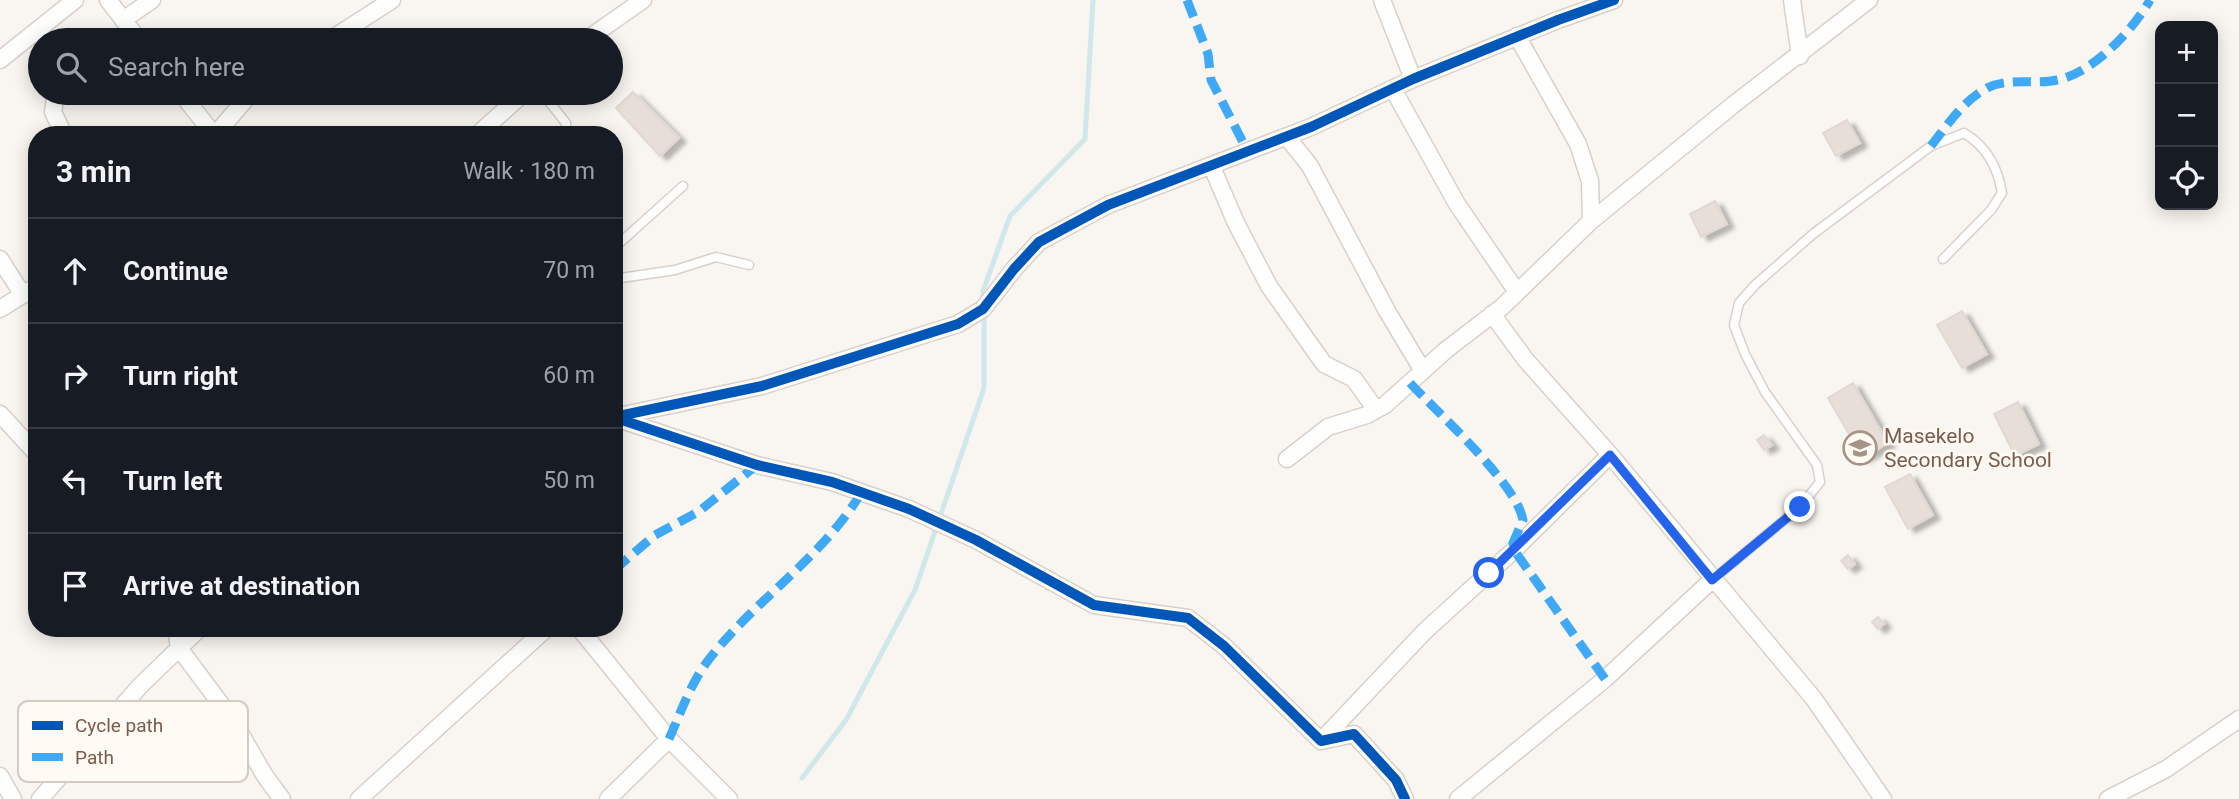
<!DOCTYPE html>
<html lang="en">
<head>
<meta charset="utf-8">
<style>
  body { margin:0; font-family:Roboto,sans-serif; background:#242831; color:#f1f3f6 }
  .controls { position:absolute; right:21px; top:21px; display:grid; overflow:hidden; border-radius:14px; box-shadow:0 4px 18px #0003 }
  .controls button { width:63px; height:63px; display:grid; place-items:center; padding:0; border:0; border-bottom:2px solid #363941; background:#171b24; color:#f1f3f6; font:35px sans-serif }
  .stop { position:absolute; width:21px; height:21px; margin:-16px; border:5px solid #2563eb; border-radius:50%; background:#fff }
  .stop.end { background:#2563eb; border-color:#fff; box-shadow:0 2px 7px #0008 }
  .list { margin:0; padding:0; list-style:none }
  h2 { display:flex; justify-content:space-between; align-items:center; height:91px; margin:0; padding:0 28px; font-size:30px }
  h2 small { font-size:23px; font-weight:400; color:#9ea1a6 }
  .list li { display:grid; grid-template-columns:46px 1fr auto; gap:21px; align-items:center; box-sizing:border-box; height:105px; padding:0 28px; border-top:2px solid #363941 }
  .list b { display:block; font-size:26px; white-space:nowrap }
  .list em { font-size:23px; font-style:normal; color:#9ea1a6 }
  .icon { flex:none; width:38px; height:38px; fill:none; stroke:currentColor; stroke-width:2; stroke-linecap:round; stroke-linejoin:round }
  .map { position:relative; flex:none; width:2239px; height:799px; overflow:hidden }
  .search { position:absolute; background:#171b24; box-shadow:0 4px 18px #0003; left:28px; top:28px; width:595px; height:77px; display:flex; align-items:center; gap:18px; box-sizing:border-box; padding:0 24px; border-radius:38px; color:#9ea1a6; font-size:26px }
  .panel { position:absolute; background:#171b24; box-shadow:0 4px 18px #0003; left:28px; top:126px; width:595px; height:511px; border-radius:28px }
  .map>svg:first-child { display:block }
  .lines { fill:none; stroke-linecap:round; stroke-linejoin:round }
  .stream { stroke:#d0e8ea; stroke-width:5 }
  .building { fill:#e6ded7; stroke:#e2d8d2; stroke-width:2; filter:url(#shadow) }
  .lane-casing { stroke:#d7d1cb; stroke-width:11 }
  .street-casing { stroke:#d7d1cb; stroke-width:19 }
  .lane { stroke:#fefefd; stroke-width:8 }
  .street { stroke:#fefefd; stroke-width:16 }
  .quiet { stroke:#3fa9f5; stroke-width:9; stroke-dasharray:18 9; stroke-linecap:butt }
  .cycleway-casing { stroke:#fffaf3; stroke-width:15 }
  .cycleway { stroke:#0057b8; stroke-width:10 }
  .route { stroke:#2563eb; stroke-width:9 }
  .labels { text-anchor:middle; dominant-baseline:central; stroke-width:5; stroke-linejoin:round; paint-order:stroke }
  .poi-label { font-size:21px; fill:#7a5c4d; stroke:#fffaf3; text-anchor:start }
  .key { fill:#fffaf3; stroke:#d7cbc1; stroke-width:2 }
  .key-label { font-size:19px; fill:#7a5c4d }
</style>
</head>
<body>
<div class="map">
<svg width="2239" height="799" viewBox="0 0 2239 799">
  <defs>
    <filter id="shadow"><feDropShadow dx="7" dy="4" stdDeviation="2" flood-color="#0004"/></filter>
  </defs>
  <rect width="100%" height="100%" fill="#f9f5f0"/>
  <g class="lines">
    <path class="stream" d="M983 300V291L1010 216 1085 139 1093 0
      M802 778 846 720 915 590 984 388V313"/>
  </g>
  <path class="building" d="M633 92 679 138 660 156 616 108Z
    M1847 120 1860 143 1836 156 1823 133Z
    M1715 201 1727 224 1701 237 1690 214Z
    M1962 311 1987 354 1962 368 1937 325Z
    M1853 383 1888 443 1863 458 1828 398Z
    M2018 402 2039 444 2015 456 1994 414Z
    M1764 435 1772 445 1764 450 1757 440Z
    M1910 474 1933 515 1908 529 1885 487Z
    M1848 555 1855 564 1848 569 1841 561Z
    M1878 617 1884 624 1878 629 1872 622Z"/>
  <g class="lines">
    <defs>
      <path id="lane" d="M542 93 566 123 567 135
        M614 248 683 186
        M614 279 675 270 716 257 749 265
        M1712 580 1800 507 1820 482 1817 465 1765 392 1745 354 1734 325 1739 303 1755 285 1813 234 1931 146 1964 133C1986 146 1998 168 2002 193L1991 210 1943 259"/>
      <path id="street" d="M108 0 139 40
        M1382 0 1413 79
        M1792 0 1800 56
        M123 20 152 0
        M1517 36 1578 144 1590 181 1591 221
        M330 40 392 0
        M586 40 643 0
        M0 60 75 0
        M1393 89 1457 204 1517 292
        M56 93 53 112 64 135
        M181 93 214 135
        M215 135 251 93
        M477 135 524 93
        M1287 137 1310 166 1387 311 1423 371
        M1212 167 1236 223 1269 286 1324 364 1354 379 1376 410
        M0 259 23 295
        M0 309 37 286
        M1492 314 1525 359 1606 450 1814 699 1883 799
        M0 414 37 454
        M614 417 762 386 958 324 983 309 1014 269 1039 242 1108 205 1311 127 1413 79 1558 20 1614 0
        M618 419 757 465 832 482 909 509 976 540 1094 605 1188 618 1224 646 1321 741 1354 734 1396 780 1405 799
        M1287 459 1328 427 1367 415 1385 405 1446 350 1502 307 1591 221 1733 105 1869 0
        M176 628 179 648 232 719 265 776 282 799
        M579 628 669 739 729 799
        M1321 741 1425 631 1514 550 1610 455
        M0 776 13 799
        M40 799 141 685 200 628
        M359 799 547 628
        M608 799 669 739
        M1458 799 1605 679 1712 580
        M2108 799 2166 769 2239 719"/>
    </defs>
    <use href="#lane" class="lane-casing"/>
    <use href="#street" class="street-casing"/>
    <use href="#lane" class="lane"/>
    <use href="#street" class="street"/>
    <path class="quiet" d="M1187 0 1208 54 1211 80 1248 152
      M1931 146C1948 124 1963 101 1987 88 2009 77 2035 85 2057 80 2093 73 2133 30 2150 0
      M1410 383C1437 412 1517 484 1523 520L1513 543 1514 550 1605 679
      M614 570 655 535 698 512 757 465
      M669 739C681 712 691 682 710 658 755 600 823 557 861 493"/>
    <defs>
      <path id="cycleway" d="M614 417 762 386 958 324 983 309 1014 269 1039 242 1108 205 1311 127 1413 79 1558 20 1614 0
        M616 418 757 465 832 482 909 509 976 540 1094 605 1188 618 1224 646 1321 741 1354 734 1396 780 1405 799"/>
    </defs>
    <use href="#cycleway" class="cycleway-casing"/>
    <use href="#cycleway" class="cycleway"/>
  </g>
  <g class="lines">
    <path class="route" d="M1489 573 1610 455 1712 580 1800 507"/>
  </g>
  <defs>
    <symbol id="school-ring" viewBox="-11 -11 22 22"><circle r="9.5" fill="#fffaf3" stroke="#a69286" stroke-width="1.5"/><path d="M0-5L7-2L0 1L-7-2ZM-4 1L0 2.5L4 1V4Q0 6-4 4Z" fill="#a69286"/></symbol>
  </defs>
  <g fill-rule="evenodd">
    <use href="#school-ring" x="1841" y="429" width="38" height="38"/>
  </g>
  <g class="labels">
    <g class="poi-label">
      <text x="1884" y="436">Masekelo<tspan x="1884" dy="24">Secondary School</tspan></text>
    </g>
  </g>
  <rect x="18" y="701" width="230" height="81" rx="10" class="key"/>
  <rect x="32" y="721" width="31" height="9" fill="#0057b8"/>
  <rect x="32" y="753" width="31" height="8" fill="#3fa9f5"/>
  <g class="key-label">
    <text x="75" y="732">Cycle path</text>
    <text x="75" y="764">Path</text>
  </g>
</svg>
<div class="controls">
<button>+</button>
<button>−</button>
<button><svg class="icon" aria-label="locate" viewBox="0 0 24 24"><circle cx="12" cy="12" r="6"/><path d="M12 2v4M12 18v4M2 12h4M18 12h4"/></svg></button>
</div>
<div class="stop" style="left:1489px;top:573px"></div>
<div class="stop end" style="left:1800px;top:507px"></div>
<div class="search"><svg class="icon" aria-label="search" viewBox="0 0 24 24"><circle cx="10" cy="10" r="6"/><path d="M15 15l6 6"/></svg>Search here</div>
<section class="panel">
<h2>3 min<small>Walk · 180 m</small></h2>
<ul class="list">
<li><svg class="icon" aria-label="ahead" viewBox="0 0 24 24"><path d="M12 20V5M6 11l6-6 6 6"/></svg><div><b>Continue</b></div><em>70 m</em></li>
<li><svg class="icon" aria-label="right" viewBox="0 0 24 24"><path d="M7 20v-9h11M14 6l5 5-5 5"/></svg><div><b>Turn right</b></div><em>60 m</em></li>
<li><svg class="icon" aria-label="left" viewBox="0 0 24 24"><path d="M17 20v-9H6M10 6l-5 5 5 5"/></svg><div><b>Turn left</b></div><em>50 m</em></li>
<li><svg class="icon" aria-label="arrive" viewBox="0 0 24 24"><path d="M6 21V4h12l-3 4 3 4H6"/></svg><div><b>Arrive at destination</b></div></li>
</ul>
</section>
</div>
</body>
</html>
